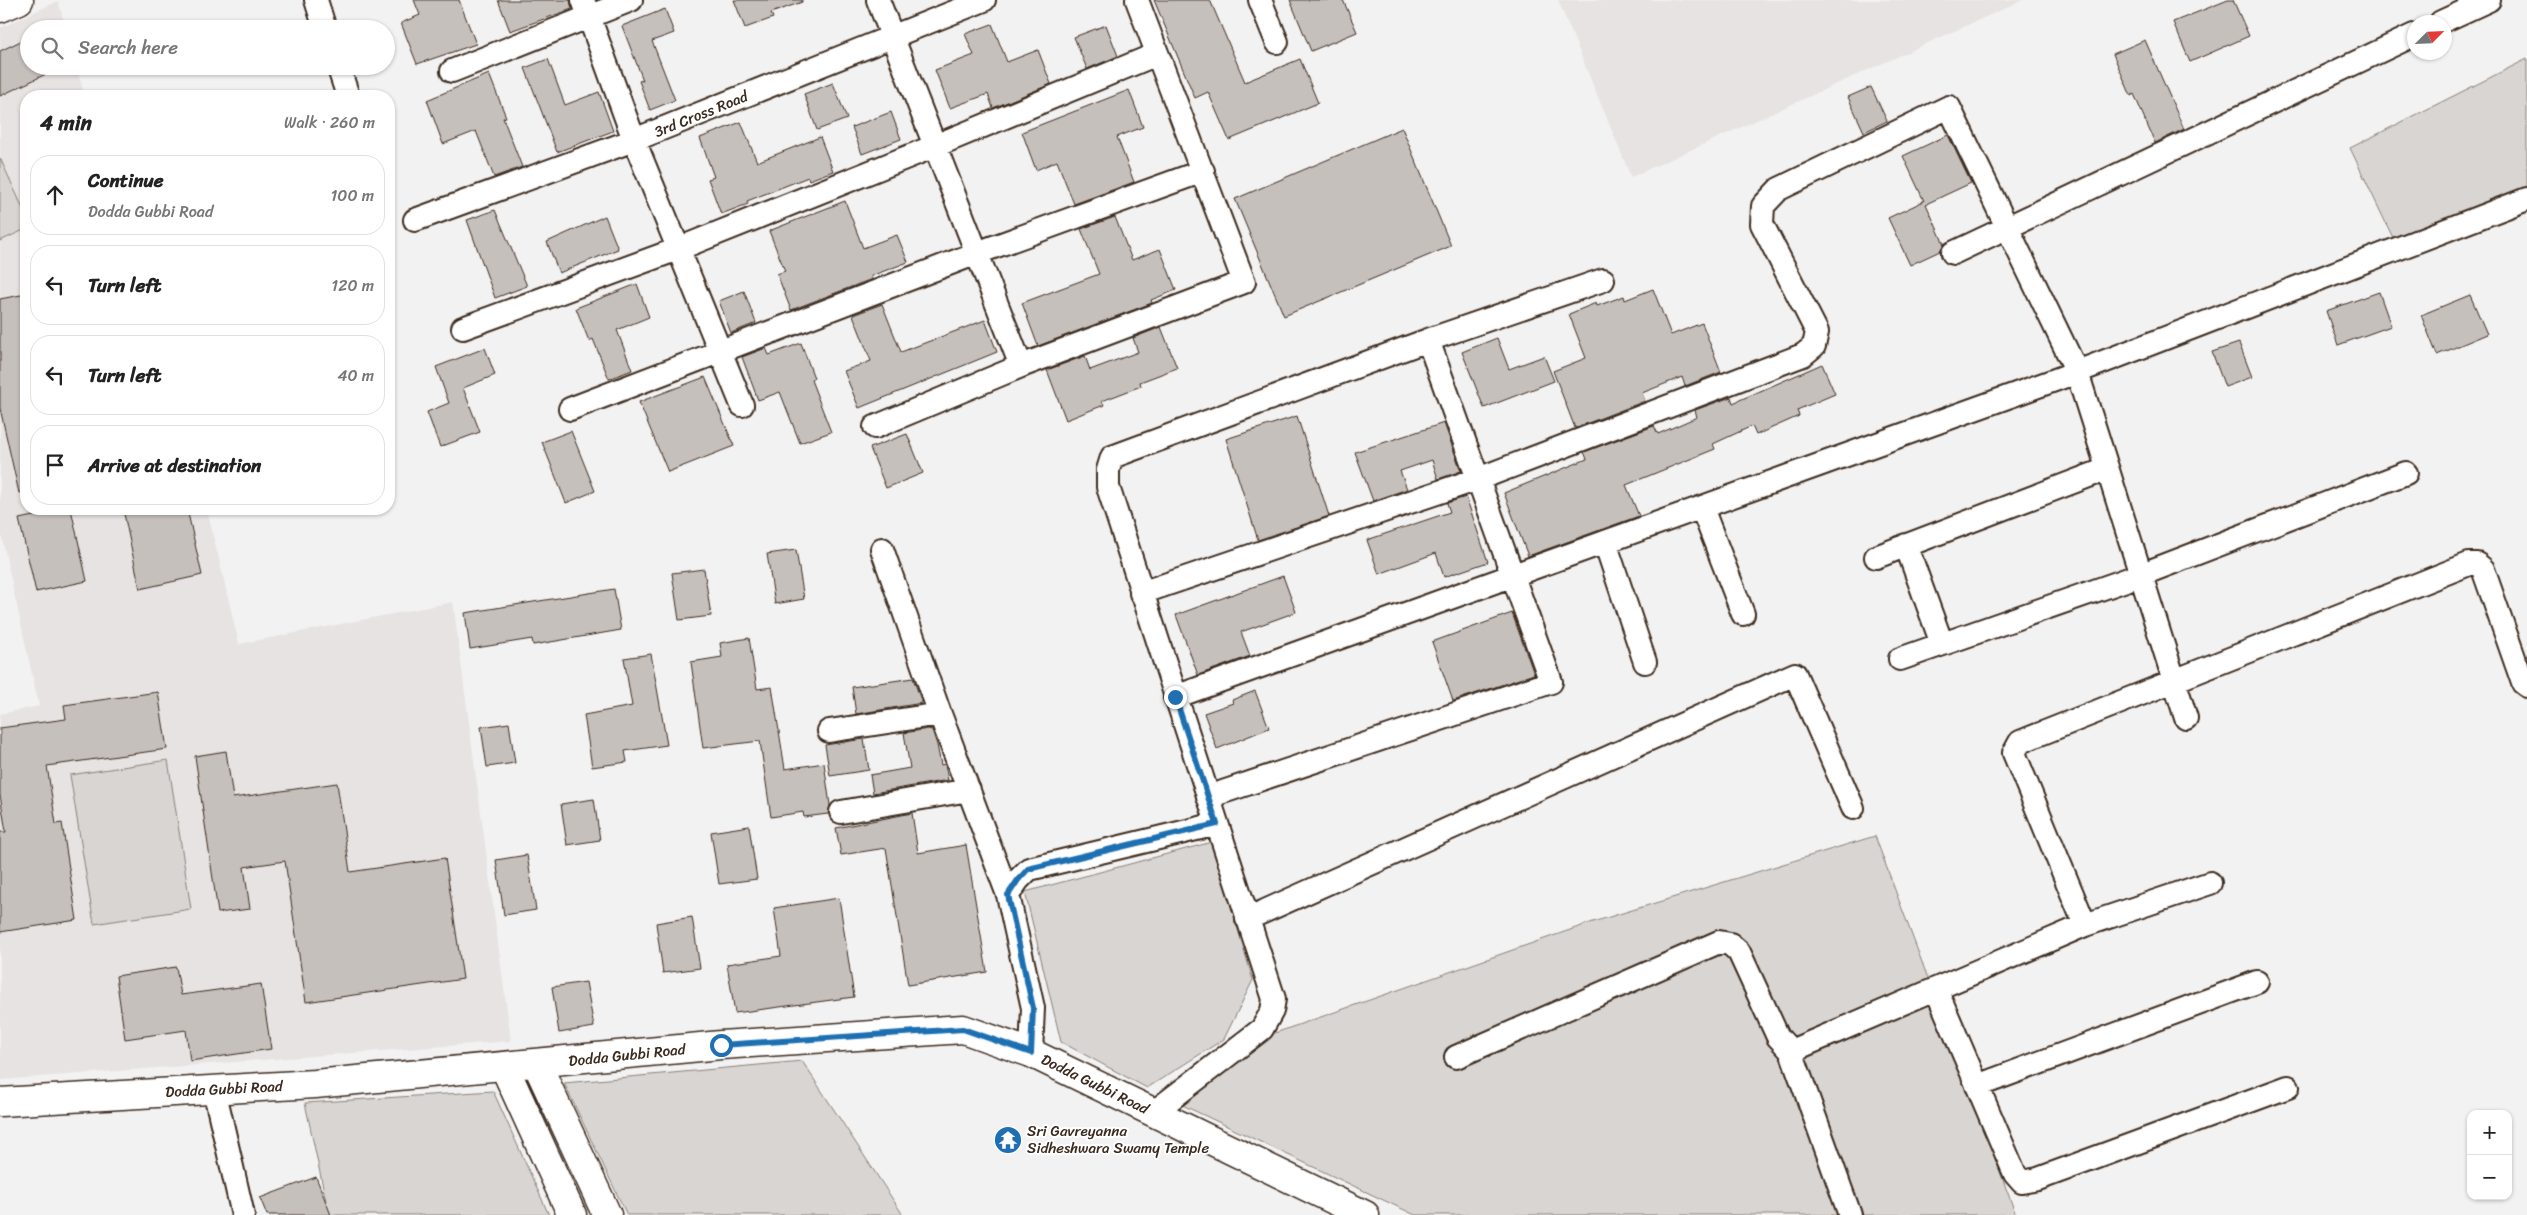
<!DOCTYPE html>
<html lang="en">
<head>
<meta charset="utf-8">
<style>
  body { margin:0; font-family:Sriracha,sans-serif; background:#f6f6f6; color:#222 }
  .controls { position:absolute; right:15px; bottom:15px; display:grid; overflow:hidden; border-radius:10px; box-shadow:0 1px 4px #0004 }
  .controls button { width:45px; height:45px; display:grid; place-items:center; padding:0; border:0; border-bottom:1px solid #e0e0e0; background:#fff; color:#222; font:25px sans-serif }
  .compass { position:absolute; left:2407px; top:15px; width:45px; height:45px; border-radius:50%; background:#fff; box-shadow:0 1px 4px #0004; rotate:66deg }
  .stop { position:absolute; width:15px; height:15px; margin:-11px; border:4px solid #1f6fb2; border-radius:50%; background:#fff }
  .stop.end { background:#1f6fb2; border-color:#fff; box-shadow:0 1px 5px #0008 }
  .list { margin:0; padding:0; list-style:none }
  h2 { display:flex; justify-content:space-between; align-items:center; height:65px; margin:0; padding:0 20px; font-size:21px }
  h2 small { font-size:16px; font-weight:400; color:#767676 }
  .list li { display:grid; grid-template-columns:32px 1fr auto; gap:15px; align-items:center; box-sizing:border-box; height:80px; margin:0 10px 10px; padding:0 10px; border:1px solid #e0e0e0; border-radius:20px }
  .list b { display:block; font-size:19px; white-space:nowrap }
  .list p { margin:0; font-size:16px; white-space:nowrap; color:#767676 }
  .list em { font-size:16px; font-style:normal; color:#767676 }
  .icon { flex:none; width:28px; height:28px; fill:none; stroke:currentColor; stroke-width:2; stroke-linecap:round; stroke-linejoin:round }
  .map { position:relative; flex:none; width:2527px; height:1215px; overflow:hidden }
  .search { position:absolute; background:#fff; box-shadow:0 1px 4px #0004; left:20px; top:20px; width:375px; height:55px; display:flex; align-items:center; gap:12px; box-sizing:border-box; padding:0 18px; border-radius:28px; color:#767676; font-size:19px }
  .panel { position:absolute; background:#fff; box-shadow:0 1px 4px #0004; left:20px; top:90px; width:375px; height:425px; border-radius:20px }
  .map>svg:first-child { display:block }
  .built { fill:#e6e3e2 }
  .green { fill:#d8d5d2; stroke:#8a8078 }
  .building { fill:#c6c0bd; stroke:#3b2a1e }
  .lines { fill:none; stroke-linecap:round; stroke-linejoin:round }
  .street-casing { stroke:#3b2a1e; stroke-width:26 }
  .secondary-casing { stroke:#3b2a1e; stroke-width:31 }
  .street { stroke:#fff; stroke-width:22 }
  .secondary { stroke:#fff; stroke-width:28 }
  .route { stroke:#1f6fb2; stroke-width:6 }
  .labels { text-anchor:middle; dominant-baseline:central; stroke-width:4; stroke-linejoin:round; paint-order:stroke }
  .street-label { font-size:15px; fill:#3b2a1e; stroke:#fff }
  .poi-label { font-size:15px; fill:#3b2a1e; stroke:#fff; text-anchor:start }
</style>
</head>
<body>
<div class="map">
<svg width="2527" height="1215" viewBox="0 0 2527 1215">
  <rect width="100%" height="100%" fill="#f3f2f2"/>
  <filter id="ink" filterUnits="userSpaceOnUse"><feTurbulence type="fractalNoise" baseFrequency=".02" numOctaves="2"/><feDisplacementMap in="SourceGraphic" scale="10" xChannelSelector="R" yChannelSelector="G"/><feConvolveMatrix kernelMatrix="1 2 1 2 8 2 1 2 1" color-interpolation-filters="sRGB"/></filter>
  <g filter="url(#ink)">
    <path class="built" d="M1558 0H2023L1631 177Z
      M58 1 66 29H29V66H76L85 96H26V509H207L239 644 453 602 511 1041 0 1080V714L39 706 0 529V28Z"/>
    <path class="green" d="M2527 59V188L2394 240 2350 148Z
      M0 158 26 215V229L0 241Z
      M168 760 191 909 94 924 70 775Z
      M1875 836 2016 1215H1415L1176 1102 1272 1034 1593 922Z
      M1212 842 1253 980 1224 1039 1147 1088 1061 1042 1025 892Z
      M802 1061 903 1215H627L564 1083Z
      M493 1091 549 1215H329L305 1103Z"/>
    <path class="building" d="M414 0H459L476 44 417 64 401 23 420 15Z
      M498 0H570L572 9 510 31Z
      M734 0H802V2L771 13 773 18 745 28Z
      M1154 0H1210L1245 82 1300 59 1318 103 1229 140 1208 92 1195 98Z
      M1290 0H1343L1357 32 1311 51Z
      M2228 0H2233L2249 36 2190 62 2173 22Z
      M665 9 674 33 652 41 675 100 650 110 639 81 643 80 622 26Z
      M992 24 1007 62 1038 50 1051 84 993 108 988 94 950 108 935 70 974 55 965 34Z
      M1106 25 1118 56 1087 69 1074 37Z
      M29 37V66H63L0 96V51Z
      M2145 40 2184 129 2155 143 2134 94 2131 96 2113 54Z
      M548 59 565 105 599 92 613 131 557 152 525 68Z
      M489 74 506 117 503 118 522 167 494 177 476 131 443 144 427 100Z
      M833 83 847 119 817 130 804 94Z
      M1871 87 1887 121 1864 132 1848 97Z
      M1129 90 1143 127 1117 137 1134 182 1074 204 1057 161 1036 170 1022 132Z
      M891 112 901 139 862 154 852 127Z
      M741 122 757 162 820 137 833 171 809 180 808 177 747 201 748 204 721 214 708 179 714 177 700 138Z
      M1402 128 1451 246 1284 316 1235 199Z
      M1948 135 1971 183 1926 204 1944 244 1940 251 1910 265 1888 218 1924 201 1903 156Z
      M845 201 863 248 897 235 908 262 871 276 872 279 791 310 777 274 785 271 769 231Z
      M495 210 527 286 495 298 467 220Z
      M605 216 618 249 559 273 547 242Z
      M1115 217 1132 260 1160 249 1176 290 1151 300 1152 303 1038 346 1022 303 1099 274 1081 229Z
      M637 284 649 317 617 330 632 370 609 379 593 339 589 341 576 308Z
      M1653 289 1671 335 1702 323 1721 372 1685 386 1682 377 1642 393 1645 401 1575 428 1553 371 1586 358 1569 314 1596 303 1597 306 1624 296 1625 300Z
      M744 291 756 323 731 333 719 301Z
      M2379 292 2391 326 2338 345 2326 311Z
      M26 294V492L19 493 0 408V299Z
      M2470 295 2487 334 2437 355 2421 315Z
      M882 304 901 352 985 320 997 352 859 408 844 371 871 361 853 315Z
      M1161 327 1177 368 1140 382 1141 386 1102 401 1104 405 1066 420 1047 370 1085 356 1090 370 1138 352 1133 338Z
      M1497 338 1509 369 1544 356 1554 381 1484 408 1462 352Z
      M801 343 814 378 811 380 831 432 800 443 780 392 758 400 742 357 766 348 769 355Z
      M2239 343 2252 377 2225 387 2212 352Z
      M485 348 495 375 463 388 480 432 440 447 427 412 449 403 436 367Z
      M1822 364 1835 394 1797 410 1799 416 1756 435 1752 426 1713 444 1715 449 1626 485 1639 516 1528 556 1504 493 1587 459 1584 452 1654 426 1658 434 1697 417 1695 410 1731 397 1733 403Z
      M705 377 734 446 668 472 639 402Z
      M1297 416 1329 516 1258 540 1226 439Z
      M1444 423 1461 471 1438 479 1432 460 1400 471 1407 489 1373 501 1355 452Z
      M571 431 595 491 566 503 542 442Z
      M907 434 923 473 886 488 870 448Z
      M1466 497 1488 562 1444 577 1436 553 1379 574 1367 540 1450 512 1447 503Z
      M66 509H71L87 581 36 592 19 519Z
      M123 509H187L202 575 140 589Z
      M796 550 804 599 775 604 767 554Z
      M704 569 711 616 679 620 672 573Z
      M1283 576 1296 612 1241 632 1250 656 1198 675 1176 615Z
      M614 589 621 630 533 645 532 639 470 649 465 613Z
      M1512 613 1534 674 1453 701 1432 642Z
      M749 638 757 689 772 687 785 769 824 763 830 805 828 814 804 817 803 812 771 817 760 741 703 748 691 662 722 657 720 643Z
      M651 654 667 745 625 751 627 762 592 767 584 715 632 706 624 658Z
      M913 678 922 703 856 714 852 687Z
      M1255 691 1269 728 1217 749 1204 713 1233 703 1232 700Z
      M158 692 167 749 47 766 56 824 62 823 77 920 0 932V832H6L0 795V728L66 719 64 705Z
      M509 723 515 763 487 767 481 727Z
      M928 729 932 730 937 745 941 765 945 764 948 780 873 793 870 775 910 768 904 733Z
      M864 739 869 770 830 776 825 745Z
      M226 751 233 798 337 783 350 872 445 858 463 979 306 1002 285 861 244 867 250 909 218 913 195 756Z
      M594 799 600 840 567 845 561 804Z
      M912 813 918 853 966 845 987 972 908 985 886 848 841 855 836 828Z
      M749 826 757 879 719 884 711 832Z
      M527 855 536 910 504 915 496 860Z
      M839 898 854 997 735 1013 727 964 781 956 774 908Z
      M692 917 700 968 663 973 656 923Z
      M176 967 181 995 261 984 271 1049 190 1061 186 1030 125 1039 116 976Z
      M586 982 594 1027 559 1033 552 987Z
      M316 1177 331 1215H267L260 1198Z"/>
    <g class="lines">
      <defs>
        <path id="street" d="M316 0 325 29
          M583 0 634 140 742 405
          M878 0 1021 366
          M1260 0 1277 42
          M2441 22 2489 0
          M338 66 348 96
          M452 71 631 0
          M415 220 634 140 984 0
          M1953 253 2414 35
          M463 328 678 249 935 146 1157 54
          M570 409 977 253 1203 171
          M875 427 1021 366 1244 282 1137 0
          M1702 508 1743 614
          M1605 542 1645 662
          M1906 545 1942 644
          M882 549 940 714 1008 895
          M1876 557 2107 469
          M1141 593 1478 479 1803 355 1814 346 1817 332 1762 224 1763 206 1779 189 1949 107 2077 372 2186 718
          M1900 659 2140 575 2406 473
          M1175 697 2077 372 2527 199
          M829 731 940 714
          M1208 797 1551 682 1428 340
          M841 812 969 790
          M1247 919 1795 674 1853 808
          M2085 925 2014 753 2020 742 2469 564H2477L2483 569 2523 683 2527 686
          M1936 989 2015 1174 2022 1182 2038 1179 2288 1087
          M1791 1051 2085 925 2210 883
          M1031 1053 1033 1008 1008 895 1018 880 1029 869 1217 824
          M1456 1057 1719 942 1730 944 1739 952 1778 1037 1791 1051 1850 1215
          M1977 1086 2257 982
          M214 1089 243 1215
          M1154 1112 1262 1029 1272 1011 1274 999 1108 487V470L1112 457 1428 340 1603 280"/>
        <path id="secondary" d="M0 8 19 0
          M537 1064 607 1215
          M504 1066 572 1215
          M0 1102 315 1084 721 1045 963 1029 1031 1053 1365 1215"/>
      </defs>
      <use href="#street" class="street-casing"/>
      <use href="#secondary" class="secondary-casing"/>
      <use href="#street" class="street"/>
      <use href="#secondary" class="secondary"/>
    </g>
  </g>
  <g class="lines" filter="url(#ink)">
    <path class="route" d="M721 1045 963 1029 1031 1053 1033 1008 1008 895 1018 880 1028 869 1217 824 1175 697"/>
  </g>
  <defs>
    <symbol id="temple-disc" viewBox="-11 -11 22 22"><circle r="9.5" fill="#1f6fb2" stroke="#fff"/><path d="M0-6L5-2H3V0L6.5 2.5H4V6H1.5V3h-3V6H-4V2.5H-6.5L-3 0V-2H-5Z" fill="#fff"/></symbol>
  </defs>
  <g fill-rule="evenodd">
    <use href="#temple-disc" x="992" y="1124" width="32" height="32"/>
  </g>
  <g class="labels">
    <g class="street-label">
      <text transform="translate(701 114) rotate(-22)">3rd Cross Road</text>
      <text transform="translate(627 1055) rotate(-6)">Dodda Gubbi Road</text>
      <text transform="translate(1095 1084) rotate(26)">Dodda Gubbi Road</text>
      <text transform="translate(224 1089) rotate(-3)">Dodda Gubbi Road</text>
    </g>
    <g class="poi-label">
      <text x="1027" y="1131">Sri Gavreyanna<tspan x="1027" dy="17">Sidheshwara Swamy Temple</tspan></text>
    </g>
  </g>
</svg>
<div class="controls">
<button>+</button>
<button>−</button>
</div>
<svg class="compass" viewBox="-18 -18 36 36"><path d="M0-13l5 13h-10z" fill="#e53935"/><path d="M0 13l5-13h-10z" fill="#767676"/></svg>
<div class="stop" style="left:721px;top:1045px"></div>
<div class="stop end" style="left:1175px;top:697px"></div>
<div class="search"><svg class="icon" aria-label="search" viewBox="0 0 24 24"><circle cx="10" cy="10" r="6"/><path d="M15 15l6 6"/></svg>Search here</div>
<section class="panel">
<h2>4 min<small>Walk · 260 m</small></h2>
<ul class="list">
<li><svg class="icon" aria-label="ahead" viewBox="0 0 24 24"><path d="M12 20V5M6 11l6-6 6 6"/></svg><div><b>Continue</b><p>Dodda Gubbi Road</p></div><em>100 m</em></li>
<li><svg class="icon" aria-label="left" viewBox="0 0 24 24"><path d="M17 20v-9H6M10 6l-5 5 5 5"/></svg><div><b>Turn left</b></div><em>120 m</em></li>
<li><svg class="icon" aria-label="left" viewBox="0 0 24 24"><path d="M17 20v-9H6M10 6l-5 5 5 5"/></svg><div><b>Turn left</b></div><em>40 m</em></li>
<li><svg class="icon" aria-label="arrive" viewBox="0 0 24 24"><path d="M6 21V4h12l-3 4 3 4H6"/></svg><div><b>Arrive at destination</b></div></li>
</ul>
</section>
</div>
</body>
</html>
